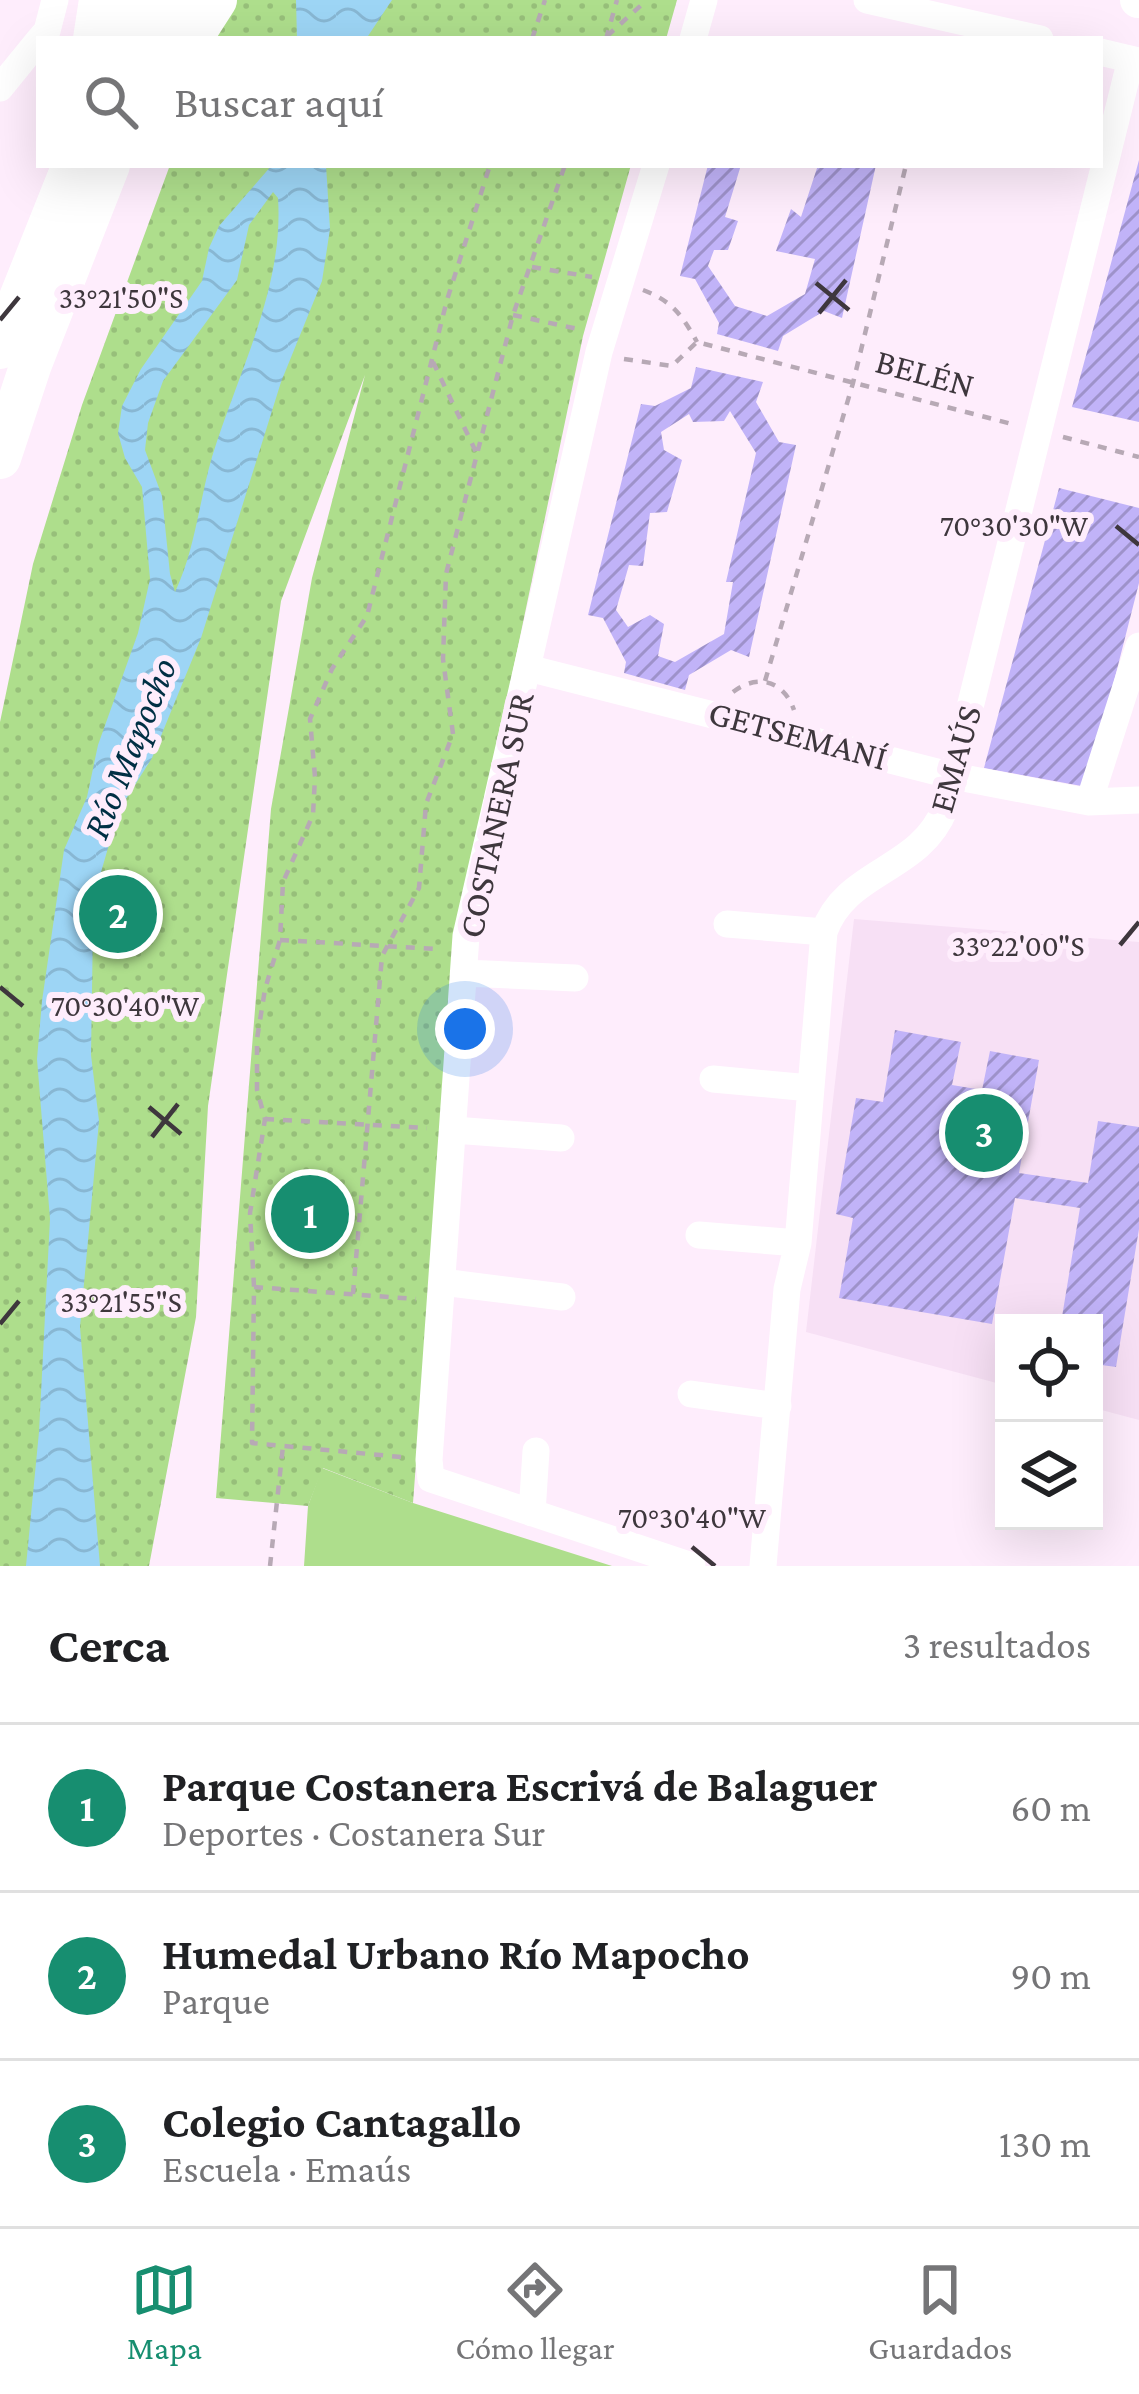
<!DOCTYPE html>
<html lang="es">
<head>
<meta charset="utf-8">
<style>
  body { margin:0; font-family:"Crimson Pro",serif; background:#f6f6f6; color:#202124 }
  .controls { position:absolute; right:36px; bottom:36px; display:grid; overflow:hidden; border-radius:0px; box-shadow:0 12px 48px #0002 }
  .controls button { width:108px; height:108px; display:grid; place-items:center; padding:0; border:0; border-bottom:3px solid #e0e0e0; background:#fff; color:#202124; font:60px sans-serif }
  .you { position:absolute; left:465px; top:1029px; width:42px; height:42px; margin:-30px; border:9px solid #fff; border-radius:50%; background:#1a73e8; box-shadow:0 0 0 18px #1a73e833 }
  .badge { display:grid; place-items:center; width:78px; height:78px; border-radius:50%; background:#178e70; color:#fff; font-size:39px; font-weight:700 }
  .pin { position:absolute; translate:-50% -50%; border:6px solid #fff; box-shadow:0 3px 12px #0006 }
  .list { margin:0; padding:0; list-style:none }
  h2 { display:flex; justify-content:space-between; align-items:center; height:156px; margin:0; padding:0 48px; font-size:51px }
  h2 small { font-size:39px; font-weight:400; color:#757577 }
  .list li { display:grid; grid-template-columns:78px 1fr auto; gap:36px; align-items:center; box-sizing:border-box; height:168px; padding:0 48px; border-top:3px solid #e0e0e0 }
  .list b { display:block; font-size:45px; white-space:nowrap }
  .list p { margin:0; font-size:39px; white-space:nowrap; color:#757577 }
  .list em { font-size:39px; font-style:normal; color:#757577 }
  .icon { flex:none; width:66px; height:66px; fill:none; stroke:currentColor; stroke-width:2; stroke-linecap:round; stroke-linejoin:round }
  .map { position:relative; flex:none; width:1139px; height:1566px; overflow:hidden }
  .search { position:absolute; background:#fff; box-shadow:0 12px 48px #0002; left:36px; right:36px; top:36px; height:132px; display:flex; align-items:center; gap:30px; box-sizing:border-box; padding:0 42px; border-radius:0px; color:#757577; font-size:45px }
  .sheet { height:660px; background:#fff }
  nav { display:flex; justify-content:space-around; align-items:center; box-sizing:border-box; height:168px; border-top:3px solid #e0e0e0; background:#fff; font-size:33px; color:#757577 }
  nav a { display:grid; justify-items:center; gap:6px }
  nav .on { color:#178e70 }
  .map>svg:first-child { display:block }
  .built { fill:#f7e0f5 }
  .green { fill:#aede8c }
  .park { fill:url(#park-dots) }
  .water { fill:url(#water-waves); fill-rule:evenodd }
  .building { fill:url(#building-hatch); fill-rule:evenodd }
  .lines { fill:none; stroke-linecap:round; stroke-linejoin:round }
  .path { stroke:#b7a9b5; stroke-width:4.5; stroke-dasharray:9 9; stroke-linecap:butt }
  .minor { stroke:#fff; stroke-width:27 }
  .major { stroke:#fff; stroke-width:36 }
  .highway { stroke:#fff; stroke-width:42 }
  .ticks { fill:none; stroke:#3e373d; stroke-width:4.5 }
  .labels { text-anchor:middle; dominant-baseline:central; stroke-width:12; stroke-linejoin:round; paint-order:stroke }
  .street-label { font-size:36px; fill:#3e373d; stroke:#feedfc }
  .water-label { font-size:39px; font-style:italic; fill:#002f44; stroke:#feedfc }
  .ticks-label { font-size:30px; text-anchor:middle; fill:#3e373d; stroke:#feedfc; stroke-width:12; stroke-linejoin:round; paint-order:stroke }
</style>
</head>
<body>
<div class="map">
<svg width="1139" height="1566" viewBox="0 0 1139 1566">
  <defs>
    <pattern id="park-dots" width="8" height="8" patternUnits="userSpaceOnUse" patternTransform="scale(3)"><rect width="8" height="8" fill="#aede8c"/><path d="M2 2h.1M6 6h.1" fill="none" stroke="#97bf7a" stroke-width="1.8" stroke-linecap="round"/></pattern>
    <pattern id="water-waves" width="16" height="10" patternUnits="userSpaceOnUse" patternTransform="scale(3)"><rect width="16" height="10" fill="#9dd5f5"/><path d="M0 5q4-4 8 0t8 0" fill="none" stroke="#88b7d3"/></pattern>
    <pattern id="building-hatch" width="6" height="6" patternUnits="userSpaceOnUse" patternTransform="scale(3)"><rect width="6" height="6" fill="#c1b3f8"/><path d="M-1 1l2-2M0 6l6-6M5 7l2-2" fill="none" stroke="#9e92ca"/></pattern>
  </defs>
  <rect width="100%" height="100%" fill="#feedfc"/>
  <path class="built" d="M854 919 1139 942V1420L1094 1408V1323H1004V1385L806 1332Z"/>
  <path class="green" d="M322 1468 413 1503 612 1566H304L308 1506Z"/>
  <path class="park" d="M226 0H677L666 39H211Z
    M170 165H631L583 336 454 952 413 1503 323 1468 308 1506 216 1498 271 809 312 578 365 375 281 601 208 1106 196 1317 149 1566H0V722L33 564 82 405Z"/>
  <path class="water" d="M296 0H392L366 39H297Z
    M272 165H326L330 229 322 281 281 382 201 638 152 758 119 810 97 886 93 925 91 1055 99 1121 80 1327 100 1566H26L39 1432 50 1219 37 1059 42 1001 64 850 87 797 98 745 138 633 150 579 142 487 125 458 118 433 122 406 141 369 202 281 209 248 219 226ZM273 192 278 198C284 288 238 372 212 457 199 502 195 550 175 592L170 574 162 496 145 450 148 423 163 381 237 280 249 225Z"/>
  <path class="building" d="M1139 160V422L1072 407Z
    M708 165H741L725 217 738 221 728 250H714L708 266 735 306 767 316 805 294 815 259 776 251 791 209 801 217 818 165H876L842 318 824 311 783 336 778 351 717 334 719 323 695 279 680 276Z
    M696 367 763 382 756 402 779 442 796 445 749 657 731 650 689 675 685 690 624 673 626 662 603 618 588 615 641 404 655 406 691 388ZM730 411 756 453 726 582H733L724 634 675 662 658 656 664 624 650 615 628 627 616 610 629 565 643 566 650 513 667 512 682 460 664 450 661 432 689 414 693 422 724 421Z
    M1059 488 1139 508V583L1087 787 984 768Z
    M895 1030 961 1042 952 1085 982 1090 990 1051 1039 1060 1019 1173 1088 1183 1098 1121 1139 1127V1229L1116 1367 1094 1364V1323H1061L1080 1208 1015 1198 992 1324 839 1298 853 1218 836 1214 856 1098 883 1102Z"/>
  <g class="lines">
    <path class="path" d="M607 36 647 0
      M532 39 545 0
      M606 39 617 0
      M532 267 592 277
      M643 290C672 301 682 315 697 342
      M513 315 578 329
      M624 359 672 366 697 342 1012 424
      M433 362 477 454
      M1063 437 1139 457
      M765 681 853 383 906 165
      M733 692C758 673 784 681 794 710
      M280 940 436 949
      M265 1119 427 1128
      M254 1287 416 1299
      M353 1294 382 956 419 888 426 804 453 734 443 659 446 574 513 315 565 165
      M401 1457 252 1443 254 1287 250 1213 265 1119 257 1090V1039L265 989 280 940 283 882 313 815 315 777 310 719 332 669 367 616 447 300 490 165
      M270 1566 283 1446"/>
    <path class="minor" d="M867 0 1040 39
      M40 39 47 31 55 0
      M693 39 704 0
      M1100 52 1139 61
      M0 88 39 40
      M656 165 599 352 466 936 429 1460 431 1479 692 1566
      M528 668 953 776 1089 802 1139 800
      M1089 802 1139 646
      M727 924 824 932
      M464 973 575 978
      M713 1079 810 1088
      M454 1130 561 1138
      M699 1235 798 1243
      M442 1282 562 1297
      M691 1394 778 1406
      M532 1513 536 1451
      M763 1566 787 1289 798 1243 824 932C846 869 920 872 945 808L1131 59"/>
    <path class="major" d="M1138 0H1139"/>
    <path class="highway" d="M94 39 100 0
      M124 39 140 0
      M159 39 175 0
      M191 39 216 0
      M0 348 73 165
      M0 458 31 364 109 165"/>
  </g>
  <path class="ticks" d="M816 283 849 310M819 313 846 280M0 320 19 297M1116 526 1139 545M1120 945 1139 922M0 987 23 1006M149 1107 181 1134M152 1137 178 1104M0 1324 19 1301M692 1547 715 1566"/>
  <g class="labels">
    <g class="street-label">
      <text transform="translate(925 373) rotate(15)">BELÉN</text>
      <text transform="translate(798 735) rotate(15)">GETSEMANÍ</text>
      <text transform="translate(955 759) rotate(-74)">EMAÚS</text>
      <text transform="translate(496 815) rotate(-78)">COSTANERA SUR</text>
    </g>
    <g class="water-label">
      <text transform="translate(129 748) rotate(-68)">Río Mapocho</text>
    </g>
  </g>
  <g class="ticks-label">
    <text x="121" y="308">33°21'50"S</text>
    <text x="1014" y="536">70°30'30"W</text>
    <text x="1018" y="956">33°22'00"S</text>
    <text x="125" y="1016">70°30'40"W</text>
    <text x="121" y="1312">33°21'55"S</text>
    <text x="692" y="1528">70°30'40"W</text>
  </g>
</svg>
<div class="controls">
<button><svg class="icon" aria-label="locate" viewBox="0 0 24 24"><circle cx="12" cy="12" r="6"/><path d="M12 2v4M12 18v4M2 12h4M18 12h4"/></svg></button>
<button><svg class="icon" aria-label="layers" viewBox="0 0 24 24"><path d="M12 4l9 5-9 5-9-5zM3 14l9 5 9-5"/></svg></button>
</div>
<div class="you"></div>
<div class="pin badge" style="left:310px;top:1214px">1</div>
<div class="pin badge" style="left:118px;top:914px">2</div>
<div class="pin badge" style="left:984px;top:1133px">3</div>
<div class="search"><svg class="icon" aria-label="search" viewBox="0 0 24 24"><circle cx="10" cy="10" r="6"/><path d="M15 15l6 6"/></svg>Buscar aquí</div>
</div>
<section class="sheet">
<h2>Cerca<small>3 resultados</small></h2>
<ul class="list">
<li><span class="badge">1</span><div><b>Parque Costanera Escrivá de Balaguer</b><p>Deportes · Costanera Sur</p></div><em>60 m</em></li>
<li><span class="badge">2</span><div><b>Humedal Urbano Río Mapocho</b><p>Parque</p></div><em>90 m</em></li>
<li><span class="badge">3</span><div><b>Colegio Cantagallo</b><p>Escuela · Emaús</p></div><em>130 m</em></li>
</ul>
</section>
<nav>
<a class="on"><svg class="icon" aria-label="map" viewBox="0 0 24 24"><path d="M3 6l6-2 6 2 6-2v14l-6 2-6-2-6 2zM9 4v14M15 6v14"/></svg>Mapa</a>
<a><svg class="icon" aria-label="directions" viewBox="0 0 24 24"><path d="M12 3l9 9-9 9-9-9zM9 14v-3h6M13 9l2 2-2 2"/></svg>Cómo llegar</a>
<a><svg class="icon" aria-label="saved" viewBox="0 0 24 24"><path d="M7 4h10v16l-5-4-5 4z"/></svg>Guardados</a>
</nav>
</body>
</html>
